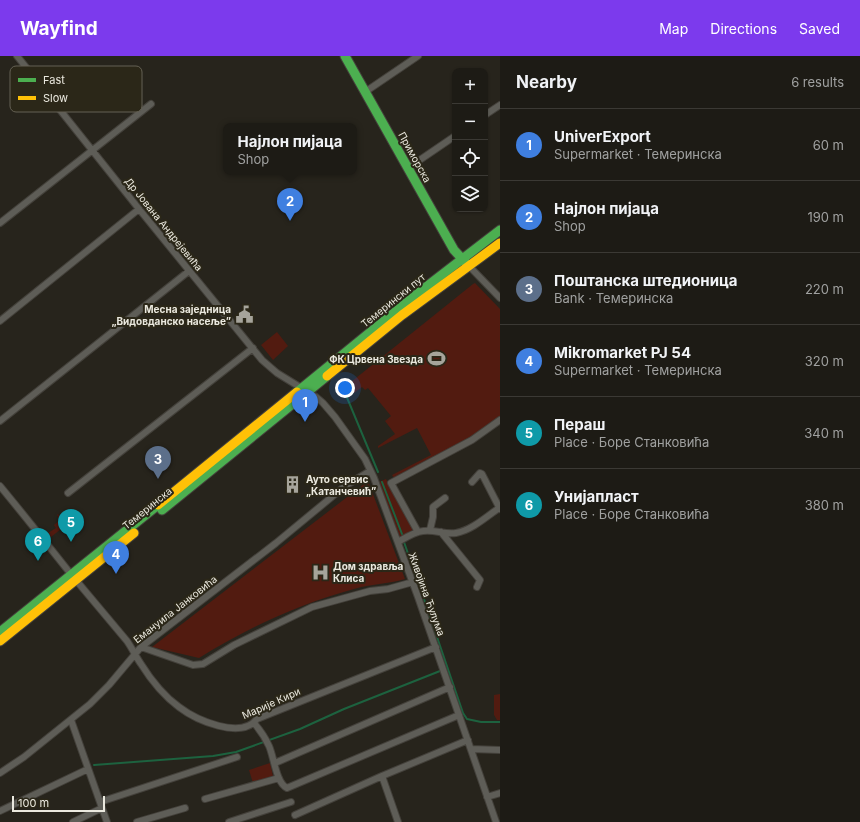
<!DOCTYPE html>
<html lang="en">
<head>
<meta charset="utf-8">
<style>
  body { margin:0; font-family:Inter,sans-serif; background:#2a2822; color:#f1f3f6 }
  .controls { position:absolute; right:12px; top:12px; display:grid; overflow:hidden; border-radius:8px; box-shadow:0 1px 3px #0004 }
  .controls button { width:36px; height:36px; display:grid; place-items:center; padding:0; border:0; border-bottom:1px solid #3b3934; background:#1d1b15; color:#f1f3f6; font:20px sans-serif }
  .scale { position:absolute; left:12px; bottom:10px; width:93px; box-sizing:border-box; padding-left:4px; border:2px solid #ebe9df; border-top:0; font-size:11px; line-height:14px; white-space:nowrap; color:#ebe9df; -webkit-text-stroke:3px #2b2718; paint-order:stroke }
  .you { position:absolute; left:345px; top:332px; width:14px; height:14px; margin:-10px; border:3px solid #fff; border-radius:50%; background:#1a73e8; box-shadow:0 0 0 6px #1a73e833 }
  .badge { display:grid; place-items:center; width:26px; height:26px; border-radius:50%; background:#7c3aed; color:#fff; font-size:13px; font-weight:700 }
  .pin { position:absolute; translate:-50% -33px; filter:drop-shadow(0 1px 2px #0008) }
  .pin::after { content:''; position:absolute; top:21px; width:14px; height:12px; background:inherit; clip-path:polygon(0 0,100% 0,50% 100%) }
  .popup { position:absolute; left:223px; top:67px; width:134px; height:52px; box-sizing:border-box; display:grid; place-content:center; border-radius:8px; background:#1d1b15; filter:drop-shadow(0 1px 3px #0005); font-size:13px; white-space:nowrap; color:#a0a1a0 }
  .popup b { font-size:15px; color:#f1f3f6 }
  .popup::after { content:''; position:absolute; left:50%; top:100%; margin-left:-8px; border:8px solid transparent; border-top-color:#1d1b15 }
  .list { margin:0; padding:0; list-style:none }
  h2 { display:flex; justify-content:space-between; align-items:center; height:52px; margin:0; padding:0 16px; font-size:17px }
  h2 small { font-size:13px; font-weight:400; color:#a0a1a0 }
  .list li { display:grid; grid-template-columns:26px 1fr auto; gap:12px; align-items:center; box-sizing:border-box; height:72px; padding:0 16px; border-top:1px solid #3b3934 }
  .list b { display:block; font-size:15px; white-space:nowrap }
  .list p { margin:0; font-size:13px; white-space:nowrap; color:#a0a1a0 }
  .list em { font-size:13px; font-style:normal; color:#a0a1a0 }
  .icon { flex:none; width:22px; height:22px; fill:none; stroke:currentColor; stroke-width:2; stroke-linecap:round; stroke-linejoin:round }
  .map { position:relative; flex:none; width:500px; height:766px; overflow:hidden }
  header { display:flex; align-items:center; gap:24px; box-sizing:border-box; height:56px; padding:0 20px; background:#7c3aed; color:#fff }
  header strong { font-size:19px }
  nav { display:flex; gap:22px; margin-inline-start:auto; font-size:14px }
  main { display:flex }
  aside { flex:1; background:#1d1b15 }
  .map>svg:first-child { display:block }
  .green { fill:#521b10 }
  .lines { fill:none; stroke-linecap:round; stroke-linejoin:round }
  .stream { stroke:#1d623f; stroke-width:2 }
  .street-casing { stroke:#44413b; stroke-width:8 }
  .fast-casing { stroke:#44413b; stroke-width:11 }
  .slow-casing { stroke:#44413b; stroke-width:11 }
  .street { stroke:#5e5d57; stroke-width:6 }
  .fast { stroke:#4caf50; stroke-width:9 }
  .slow { stroke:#ffc107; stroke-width:9 }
  .labels { text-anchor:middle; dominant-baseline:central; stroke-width:4; stroke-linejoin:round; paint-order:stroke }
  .street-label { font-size:10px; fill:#ebe9df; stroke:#2b2718 }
  .poi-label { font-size:10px; font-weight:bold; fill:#ebe9df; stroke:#2b2718; text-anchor:end }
  .key { fill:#2b2718; stroke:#656154; stroke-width:1 }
  .key-label { font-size:11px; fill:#ebe9df }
</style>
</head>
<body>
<header>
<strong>Wayfind</strong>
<nav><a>Map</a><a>Directions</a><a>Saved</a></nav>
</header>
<main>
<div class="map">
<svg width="500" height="766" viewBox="0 0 500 766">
  <rect width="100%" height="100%" fill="#27241c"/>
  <path class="green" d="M475 227 500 253V360L469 382 394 422 392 419 431 399 417 372 378 392V390L395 378 385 365 391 360 368 332 365 334 362 331 354 337 351 326 473 228Z
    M277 276 288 290 273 304 261 289Z
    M386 423 412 472V475L400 482 379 426Z
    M368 425 405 523C388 528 371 528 354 533 299 548 247 572 199 602L152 591Z
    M58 458 66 469 51 481 48 477 56 472 54 469 60 464 57 459Z
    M500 638V664H497L494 659V639Z
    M270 707 273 720 253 727 249 714Z"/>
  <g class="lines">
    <path class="stream" d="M343 332 378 416
      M382 426 402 478
      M404 486 422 538
      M424 543 463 657 467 663 481 666H500
      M94 709 213 700 236 696 300 673 344 653 440 615"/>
    <defs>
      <path id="street" d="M17 0 139 153 262 304 277 317 316 341 323 347 335 361 365 403 374 422 418 541 496 766
        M365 36 418 0
        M485 59 500 49
        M408 112 455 80
        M0 167 151 48
        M468 209 500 242
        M0 265 139 153
        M0 365 189 215
        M472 426 480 417 482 418 500 453
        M0 430C24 459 47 488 70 517 89 540 108 562 127 585 132 592 136 601 141 608 151 624 164 640 179 651 196 664 241 684 257 663L436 591
        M68 437 253 292
        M430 474 433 461V451L445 442
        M418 476 391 427 472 384 500 364
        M441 476 480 524 477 531
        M398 486C405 482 414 476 423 475 434 473 445 479 456 477 472 474 486 461 499 452
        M141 591 193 609 203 608 234 589 312 551 370 535 388 533 413 526
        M71 664 107 766
        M254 667C260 674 265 681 269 690 274 701 276 727 287 732L459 659
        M471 693 500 694
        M275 707 450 631
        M0 717 24 701 90 648 109 629 141 591 276 487 345 430 370 415
        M382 720 398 766
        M487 741 500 737
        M205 743 279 722
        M100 746 237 701
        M0 755 88 713
        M295 759 382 720 468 684
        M73 766 102 752
        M137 766 185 752
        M229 766 291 746"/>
      <path id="fast" d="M345 0 454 194 466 207
        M297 336 422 234 500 174
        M162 454 327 320
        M0 576 158 449"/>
      <path id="slow" d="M327 320 402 259 500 187
        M158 449 297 336
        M0 585 134 477"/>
    </defs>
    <use href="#street" class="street-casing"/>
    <use href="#fast" class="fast-casing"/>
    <use href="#slow" class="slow-casing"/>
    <use href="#street" class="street"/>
    <use href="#fast" class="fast"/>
    <use href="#slow" class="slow"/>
  </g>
  <defs>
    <symbol id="civic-bare" viewBox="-9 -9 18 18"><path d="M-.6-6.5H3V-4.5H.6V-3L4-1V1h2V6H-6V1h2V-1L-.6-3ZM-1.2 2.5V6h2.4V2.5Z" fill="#a6a49b" stroke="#2b2718" stroke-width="2.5" paint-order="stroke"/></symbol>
    <symbol id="stadium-bare" viewBox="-9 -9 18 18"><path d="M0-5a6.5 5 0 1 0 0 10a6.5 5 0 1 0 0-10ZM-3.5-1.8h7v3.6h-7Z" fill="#a6a49b" stroke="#2b2718" stroke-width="2.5" paint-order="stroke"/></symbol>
    <symbol id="building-bare" viewBox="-9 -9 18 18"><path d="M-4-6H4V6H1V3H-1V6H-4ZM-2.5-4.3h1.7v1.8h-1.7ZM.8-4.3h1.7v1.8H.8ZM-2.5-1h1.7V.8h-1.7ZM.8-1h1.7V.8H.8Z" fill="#a6a49b" stroke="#2b2718" stroke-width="2.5" paint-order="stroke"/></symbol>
    <symbol id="hospital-bare" viewBox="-9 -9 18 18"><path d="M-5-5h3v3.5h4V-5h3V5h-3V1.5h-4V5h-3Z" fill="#a6a49b" stroke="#2b2718" stroke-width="2.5" paint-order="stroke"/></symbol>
  </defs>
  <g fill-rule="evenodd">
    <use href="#civic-bare" x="232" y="246" width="25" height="25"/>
    <use href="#stadium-bare" x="424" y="290" width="25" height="25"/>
    <use href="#building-bare" x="280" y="416" width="25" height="25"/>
    <use href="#hospital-bare" x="308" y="504" width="25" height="25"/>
  </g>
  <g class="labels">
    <g class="street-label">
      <text transform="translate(415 101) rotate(61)">Приморска</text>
      <text transform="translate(164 168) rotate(51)">Др Јована Андрејевића</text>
      <text transform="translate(393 244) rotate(-39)">Темерински пут</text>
      <text transform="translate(147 452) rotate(-39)">Темеринска</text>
      <text transform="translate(427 538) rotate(70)">Живојина Ћулума</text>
      <text transform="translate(175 553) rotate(-38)">Емануила Јанковића</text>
      <text transform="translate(271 647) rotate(-24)">Марије Кири</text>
    </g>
    <g class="poi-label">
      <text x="231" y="253">Месна заједница<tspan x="231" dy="12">„Видовданско насеље”</tspan></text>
      <text x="423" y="303">ФК Црвена Звезда</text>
      <text x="306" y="423" text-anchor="start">Ауто сервис<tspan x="306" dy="12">„Катанчевић”</tspan></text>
      <text x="333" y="510" text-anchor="start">Дом здравља<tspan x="333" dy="12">Клиса</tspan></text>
    </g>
  </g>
  <rect x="10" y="10" width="132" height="46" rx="6" class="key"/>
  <rect x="18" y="22" width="18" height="4" fill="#4caf50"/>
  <rect x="18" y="40" width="18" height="4" fill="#ffc107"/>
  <g class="key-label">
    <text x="43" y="28">Fast</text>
    <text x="43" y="46">Slow</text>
  </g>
</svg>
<div class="controls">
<button>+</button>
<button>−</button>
<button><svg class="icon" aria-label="locate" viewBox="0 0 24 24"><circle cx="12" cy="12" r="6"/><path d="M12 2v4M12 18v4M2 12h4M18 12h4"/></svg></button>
<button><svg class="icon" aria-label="layers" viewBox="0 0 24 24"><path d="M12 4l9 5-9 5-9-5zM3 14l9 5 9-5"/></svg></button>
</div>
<div class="scale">100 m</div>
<div class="you"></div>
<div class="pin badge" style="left:305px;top:366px;background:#3f7fe0">1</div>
<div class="pin badge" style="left:290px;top:165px;background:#3f7fe0">2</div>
<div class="popup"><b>Најлон пијаца</b>Shop</div>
<div class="pin badge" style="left:158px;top:423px;background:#5c6f8a">3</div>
<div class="pin badge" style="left:116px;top:518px;background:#3f7fe0">4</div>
<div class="pin badge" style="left:71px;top:486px;background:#0f9aa8">5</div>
<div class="pin badge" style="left:38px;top:505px;background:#0f9aa8">6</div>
</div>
<aside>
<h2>Nearby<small>6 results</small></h2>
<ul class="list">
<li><span class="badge" style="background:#3f7fe0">1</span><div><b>UniverExport</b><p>Supermarket · Темеринска</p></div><em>60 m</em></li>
<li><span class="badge" style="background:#3f7fe0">2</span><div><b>Најлон пијаца</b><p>Shop</p></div><em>190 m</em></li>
<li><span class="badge" style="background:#5c6f8a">3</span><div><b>Поштанска штедионица</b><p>Bank · Темеринска</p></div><em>220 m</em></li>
<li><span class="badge" style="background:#3f7fe0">4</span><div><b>Mikromarket PJ 54</b><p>Supermarket · Темеринска</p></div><em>320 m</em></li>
<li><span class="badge" style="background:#0f9aa8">5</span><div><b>Пераш</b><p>Place · Боре Станковића</p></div><em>340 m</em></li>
<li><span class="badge" style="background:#0f9aa8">6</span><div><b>Унијапласт</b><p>Place · Боре Станковића</p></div><em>380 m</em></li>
</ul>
</aside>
</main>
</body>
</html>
